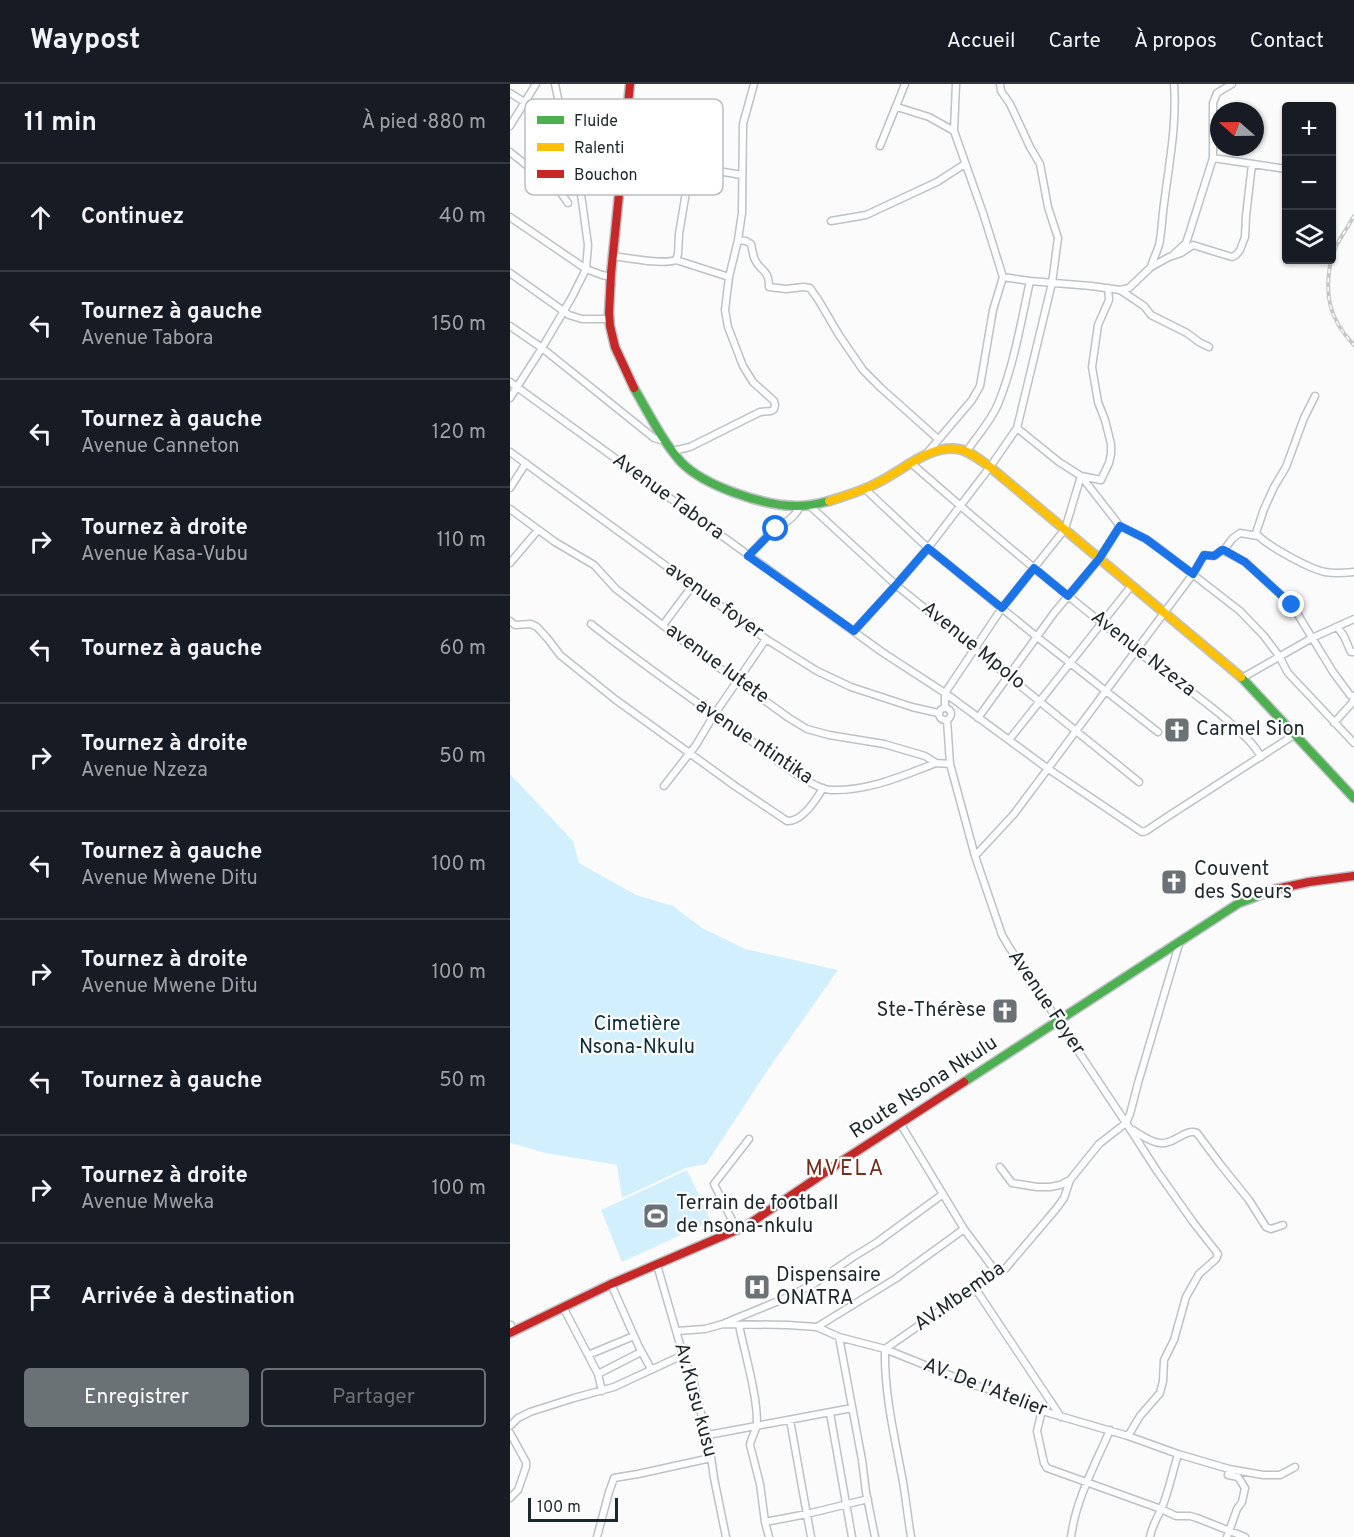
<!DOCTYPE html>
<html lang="fr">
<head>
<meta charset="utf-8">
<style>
  body { margin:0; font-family:Overpass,sans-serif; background:#242831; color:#f1f3f6 }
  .controls { position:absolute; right:18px; top:18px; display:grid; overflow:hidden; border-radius:6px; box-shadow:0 2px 4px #0004 }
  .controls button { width:54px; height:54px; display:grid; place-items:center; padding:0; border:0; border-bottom:2px solid #363941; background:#171b24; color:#f1f3f6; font:30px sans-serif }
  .compass { position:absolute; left:700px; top:18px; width:54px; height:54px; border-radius:50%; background:#171b24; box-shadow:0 2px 4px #0004; rotate:290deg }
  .scale { position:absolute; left:18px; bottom:15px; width:90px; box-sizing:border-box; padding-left:6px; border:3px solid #1c282d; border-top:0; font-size:16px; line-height:21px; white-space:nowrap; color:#1c282d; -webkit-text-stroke:4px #fff; paint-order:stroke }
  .stop { position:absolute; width:18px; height:18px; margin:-14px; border:4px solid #1a73e8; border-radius:50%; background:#fff }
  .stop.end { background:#1a73e8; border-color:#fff; box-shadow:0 2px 6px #0008 }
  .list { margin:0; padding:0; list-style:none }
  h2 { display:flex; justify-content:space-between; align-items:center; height:78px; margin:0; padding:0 24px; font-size:26px }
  h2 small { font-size:20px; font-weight:400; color:#9ea1a6 }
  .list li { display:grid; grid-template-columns:39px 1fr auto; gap:18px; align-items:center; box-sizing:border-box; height:108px; padding:0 24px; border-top:2px solid #363941 }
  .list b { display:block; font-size:22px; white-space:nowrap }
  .list p { margin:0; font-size:20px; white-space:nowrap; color:#9ea1a6 }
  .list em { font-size:20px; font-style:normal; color:#9ea1a6 }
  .actions { display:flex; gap:12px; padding:18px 24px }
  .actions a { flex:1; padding:14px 0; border:2px solid #6a7275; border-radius:6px; text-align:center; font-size:21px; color:#6a7275 }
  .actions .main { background:#6a7275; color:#fff }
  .icon { flex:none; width:33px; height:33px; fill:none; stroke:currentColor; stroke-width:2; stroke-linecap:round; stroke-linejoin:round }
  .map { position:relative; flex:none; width:844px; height:1453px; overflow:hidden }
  header { display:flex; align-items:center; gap:36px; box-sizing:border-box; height:84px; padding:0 30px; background:#171b24; border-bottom:2px solid #363941 }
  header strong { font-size:28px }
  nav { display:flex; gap:33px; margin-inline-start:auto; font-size:21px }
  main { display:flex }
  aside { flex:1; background:#171b24 }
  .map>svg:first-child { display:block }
  .green { fill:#d2effd }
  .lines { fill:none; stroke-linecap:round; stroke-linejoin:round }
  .street-casing { stroke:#bcc2c5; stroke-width:9 }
  .fast-casing { stroke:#bcc2c5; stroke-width:11 }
  .slow-casing { stroke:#bcc2c5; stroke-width:11 }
  .jam-casing { stroke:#bcc2c5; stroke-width:11 }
  .street { stroke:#fefefe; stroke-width:6 }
  .fast { stroke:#4caf50; stroke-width:8 }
  .slow { stroke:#ffc107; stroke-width:8 }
  .jam { stroke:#c62828; stroke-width:8 }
  .rail-casing { stroke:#c6c7c7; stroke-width:4 }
  .rail { stroke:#fff; stroke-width:1.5; stroke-dasharray:4.5; stroke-linecap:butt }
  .route { stroke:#1a73e8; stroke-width:8 }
  .labels { text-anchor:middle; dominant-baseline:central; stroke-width:4.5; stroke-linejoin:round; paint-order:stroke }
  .street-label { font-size:20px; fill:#1c282d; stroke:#fff }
  .poi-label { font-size:20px; fill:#1c282d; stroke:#fff; text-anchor:start }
  .park-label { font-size:20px; fill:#0d2d3a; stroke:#fff }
  .quarter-label { font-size:22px; letter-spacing:1.5px; fill:#73301d; stroke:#fff }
  .key { fill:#fff; stroke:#bbbec0; stroke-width:1.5 }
  .key-label { font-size:16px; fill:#1c282d }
</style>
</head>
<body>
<header>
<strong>Waypost</strong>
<nav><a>Accueil</a><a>Carte</a><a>À propos</a><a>Contact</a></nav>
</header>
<main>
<aside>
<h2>11 min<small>À pied · 880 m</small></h2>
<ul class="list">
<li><svg class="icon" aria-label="ahead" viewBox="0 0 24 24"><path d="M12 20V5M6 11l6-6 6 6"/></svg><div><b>Continuez</b></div><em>40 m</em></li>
<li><svg class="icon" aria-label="left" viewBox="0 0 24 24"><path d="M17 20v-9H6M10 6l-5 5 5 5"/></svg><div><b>Tournez à gauche</b><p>Avenue Tabora</p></div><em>150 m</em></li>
<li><svg class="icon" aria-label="left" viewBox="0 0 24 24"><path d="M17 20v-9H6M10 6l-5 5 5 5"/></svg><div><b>Tournez à gauche</b><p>Avenue Canneton</p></div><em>120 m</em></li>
<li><svg class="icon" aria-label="right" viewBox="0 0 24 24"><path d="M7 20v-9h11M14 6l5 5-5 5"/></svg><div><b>Tournez à droite</b><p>Avenue Kasa-Vubu</p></div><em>110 m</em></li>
<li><svg class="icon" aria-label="left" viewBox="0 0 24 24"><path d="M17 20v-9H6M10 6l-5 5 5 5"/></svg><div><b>Tournez à gauche</b></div><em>60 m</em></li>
<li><svg class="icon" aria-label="right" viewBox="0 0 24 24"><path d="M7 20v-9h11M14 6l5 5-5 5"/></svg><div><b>Tournez à droite</b><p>Avenue Nzeza</p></div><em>50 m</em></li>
<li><svg class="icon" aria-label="left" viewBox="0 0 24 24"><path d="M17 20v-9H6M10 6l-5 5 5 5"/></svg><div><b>Tournez à gauche</b><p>Avenue Mwene Ditu</p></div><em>100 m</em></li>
<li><svg class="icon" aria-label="right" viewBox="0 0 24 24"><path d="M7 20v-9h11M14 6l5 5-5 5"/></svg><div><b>Tournez à droite</b><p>Avenue Mwene Ditu</p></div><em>100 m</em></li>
<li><svg class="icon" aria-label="left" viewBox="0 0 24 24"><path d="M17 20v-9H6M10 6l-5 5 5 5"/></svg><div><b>Tournez à gauche</b></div><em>50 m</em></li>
<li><svg class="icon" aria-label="right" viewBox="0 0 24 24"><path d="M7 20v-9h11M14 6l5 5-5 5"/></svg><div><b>Tournez à droite</b><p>Avenue Mweka</p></div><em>100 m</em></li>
<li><svg class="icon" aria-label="arrive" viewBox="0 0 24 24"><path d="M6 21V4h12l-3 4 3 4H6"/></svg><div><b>Arrivée à destination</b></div></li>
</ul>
<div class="actions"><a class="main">Enregistrer</a><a>Partager</a></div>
</aside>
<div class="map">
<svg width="844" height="1453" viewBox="0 0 844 1453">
  <rect width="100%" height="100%" fill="#fbfbfb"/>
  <path class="green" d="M0 690 63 757 69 779 126 811 163 822 192 844 235 865 328 886 257 987 196 1080 176 1084 112 1114 107 1081 36 1069 0 1059Z
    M177 1086 201 1137 112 1178 91 1126Z"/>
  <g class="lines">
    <defs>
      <path id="street" d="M0 9 54 43
        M387 23 419 33 444 47
        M0 42 26 0
        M370 62 395 0
        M0 68 51 109 58 119
        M703 74 776 85
        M113 76 171 81 232 91
        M68 95 112 83
        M0 133 76 185 92 191 101 193
        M321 137 356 131 427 98 455 80
        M228 156 236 157 241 160C242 165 243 171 245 176 251 188 259 185 259 203L276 205 294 203 300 204 309 217 329 251 353 286 371 304 428 355
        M664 170 676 159 680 147 703 74V19L707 9 722 0
        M103 172C119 174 152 181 166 176L219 193
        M166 176 168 170 169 150 176 108 171 81
        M641 183C643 175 647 168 649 161 652 147 652 133 654 120 659 80 667 40 664 0
        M0 189 59 231 72 235H99
        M493 193 520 197 581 202 610 206 619 204 641 183 659 173 671 169 683 161 722 173 726 171 730 166 735 153 736 132 742 80
        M598 204 599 216 588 241 582 283 588 318 595 336 601 360V370L599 379 591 396 571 392 555 445 492 524 435 609 537 684 632 748 636 747 660 731 784 651
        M610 206 634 222 641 231 677 249 689 258 699 263
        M0 242 32 264 144 354 155 357
        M0 298 372 568 435 609V624
        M805 312 794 334 776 383 764 403 754 425 746 449C755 461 800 485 815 488 824 490 835 489 844 488
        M0 314 32 264 62 213 76 185 78 161 72 117 68 95 54 43 45 0
        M507 344 549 378 571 392 610 442 636 455 654 468 730 527 754 552 769 572 778 589 844 659
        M163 367 180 363 250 328 261 327 264 325 265 321 264 317 243 298 233 282 218 243 215 226 219 193 228 156 232 129 233 40 244 0
        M457 367C467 352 481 337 488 320 504 281 511 238 520 197
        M0 368 256 555 307 587 341 603 402 623 428 629
        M418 368 462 316 470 302 483 226 493 193 473 129 444 47 446 0
        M401 379C474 443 549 506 626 566 656 590 688 611 717 636 729 647 743 658 751 673
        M0 404 16 379
        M354 404 418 464 527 553 648 648
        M300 422 386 501 629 698
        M0 425 45 458 84 481 106 505 186 567 279 634 297 645 319 651 374 660 415 672 426 679 440 680
        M714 466 722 455 730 449 748 452
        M238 472C245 465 251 458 258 451 268 442 282 437 288 426V423
        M0 479 28 446
        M0 537 5 541 21 540 27 543 38 555 50 571 106 616 225 702 277 737C292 738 306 716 313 704
        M81 540C133 581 186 618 240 656 257 669 301 705 321 706 359 707 392 692 426 679
        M153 541 183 501
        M826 543C835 549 836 559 841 568H844
        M344 547 386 501 418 464 480 383 507 344 542 199 548 154 538 123 530 80 520 63 500 20 491 7 490 0
        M732 594 802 554 844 535
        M429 630a6 6 0 1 1 12 0a6 6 0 1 1-12 0Z
        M468 634 544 529 589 475 610 442
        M437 636 440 680 443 691 465 772 492 851 499 863 620 1045 647 1087 683 1138 708 1170 706 1175 689 1190 676 1213 664 1256 654 1276 653 1297 650 1309 630 1332 618 1352
        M824 639 842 619 844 614
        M499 656 622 501
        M154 702 186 661 204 631 256 555
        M465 772 504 730 654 529 683 490 694 471 704 472 712 466 735 478 782 521 823 588 840 611 844 612
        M390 1039 454 1145 486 1188
        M623 1046C631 1051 640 1058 650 1059 664 1061 675 1044 687 1049L710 1080 739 1116 756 1143 761 1145 773 1141
        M490 1083 502 1099 527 1103H540L550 1101 560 1096 589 1060 616 1039 620 1030 628 999 670 857
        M227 1146 204 1100 239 1055
        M147 1181 173 1271 184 1299 190 1326 198 1351 204 1394 216 1453
        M101 1200 129 1263 141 1285
        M465 1204 551 1333
        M53 1223 88 1290 92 1307
        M215 1239 271 1216 302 1201 343 1173 366 1159 433 1110
        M229 1241C235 1271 247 1309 247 1339 247 1346 241 1353 240 1361L250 1400 255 1438 259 1453
        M0 1242 1 1241
        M307 1243 385 1195 454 1145
        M167 1247 195 1245 213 1240 278 1241 307 1243 329 1253 375 1265 467 1302 499 1311 536 1328 618 1352 668 1370 719 1385 753 1391H770L785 1383
        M329 1253 352 1376 356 1408 365 1453
        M78 1271 124 1252
        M88 1290 131 1268
        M532 1326 527 1347 534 1379 537 1384 651 1425 666 1432H680L687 1434 735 1453
        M320 1329 342 1453
        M280 1336 301 1453
        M0 1342 8 1334 20 1328 64 1314 104 1303 173 1271
        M0 1349 16 1378V1383L8 1406 0 1414
        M198 1351 342 1324
        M255 1438 297 1430 358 1415
        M87 1453 99 1408 104 1394 128 1390 201 1374
        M401 1453C398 1435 396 1416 393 1398 385 1354 374 1311 375 1265L486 1188 495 1185 546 1125 554 1114 560 1096
        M561 1453C566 1415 585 1381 600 1346
        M640 1453C642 1441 648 1433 653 1421 659 1405 663 1387 668 1370
        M717 1453 727 1425 732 1418 735 1404 728 1393 718 1391 719 1385"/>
      <path id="fast" d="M124 304C138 328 153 358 171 378 194 402 254 422 287 422 298 422 308 420 319 417
        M731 593 844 714
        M454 998 729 819 766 805"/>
      <path id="slow" d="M319 417C335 412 352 407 367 399 392 387 418 361 448 365 460 367 470 376 480 383L731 593"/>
      <path id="jam" d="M120 0 101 190 99 229 100 242 105 263 124 304
        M766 805 799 798 844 792
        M0 1249 101 1200 236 1142 335 1075 454 998"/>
    </defs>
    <use href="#street" class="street-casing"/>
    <use href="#fast" class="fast-casing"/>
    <use href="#slow" class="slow-casing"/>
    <use href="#jam" class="jam-casing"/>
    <use href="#street" class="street"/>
    <use href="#fast" class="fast"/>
    <use href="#slow" class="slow"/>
    <use href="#jam" class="jam"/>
    <defs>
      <path id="rail" d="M822 175 826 162 844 132
        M821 176C814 211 819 235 844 261"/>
    </defs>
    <use href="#rail" class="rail-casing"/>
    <use href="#rail" class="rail"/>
  </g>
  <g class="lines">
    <path class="route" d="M266 445C256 453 248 463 238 472L344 547 386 501 418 464 492 524 524 484 558 512 589 475 610 442 636 455 683 490 694 471 704 472 712 466H714L735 478 782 521"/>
  </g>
  <defs>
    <symbol id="church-square" viewBox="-11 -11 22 22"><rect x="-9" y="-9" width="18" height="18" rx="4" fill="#6a7275" stroke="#fff"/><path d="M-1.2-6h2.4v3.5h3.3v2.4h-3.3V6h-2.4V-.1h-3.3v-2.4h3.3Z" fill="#fff"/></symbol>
    <symbol id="stadium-square" viewBox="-11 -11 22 22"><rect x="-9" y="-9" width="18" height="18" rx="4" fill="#6a7275" stroke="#fff"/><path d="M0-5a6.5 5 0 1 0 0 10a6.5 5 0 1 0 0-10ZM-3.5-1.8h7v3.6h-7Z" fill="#fff"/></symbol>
    <symbol id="hospital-square" viewBox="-11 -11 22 22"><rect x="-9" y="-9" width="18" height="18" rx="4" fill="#6a7275" stroke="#fff"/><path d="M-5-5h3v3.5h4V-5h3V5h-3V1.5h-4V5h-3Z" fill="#fff"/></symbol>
  </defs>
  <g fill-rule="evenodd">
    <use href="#church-square" x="652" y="631" width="30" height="30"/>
    <use href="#church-square" x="649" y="783" width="30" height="30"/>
    <use href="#church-square" x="480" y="912" width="30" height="30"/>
    <use href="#stadium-square" x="131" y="1117" width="30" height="30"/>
    <use href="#hospital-square" x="232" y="1188" width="30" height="30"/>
  </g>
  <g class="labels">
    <g class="street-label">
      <text transform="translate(158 413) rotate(36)">Avenue Tabora</text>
      <text transform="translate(204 517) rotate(36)">avenue foyer</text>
      <text transform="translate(463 562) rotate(39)">Avenue Mpolo</text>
      <text transform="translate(633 570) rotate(38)">Avenue Nzeza</text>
      <text transform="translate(207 580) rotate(36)">avenue lutete</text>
      <text transform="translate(244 658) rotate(34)">avenue ntintika</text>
      <text transform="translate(536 919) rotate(56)">Avenue Foyer</text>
      <text transform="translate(414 1004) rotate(-33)">Route Nsona Nkulu</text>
      <text transform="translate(450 1213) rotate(-35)">AV.Mbemba</text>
      <text transform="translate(475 1304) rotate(21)">AV. De l'Atelier</text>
      <text transform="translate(185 1316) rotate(75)">Av.Kusu kusu</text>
    </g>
    <g class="poi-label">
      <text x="686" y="646">Carmel Sion</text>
      <text x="684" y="786">Couvent<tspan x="684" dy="23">des Soeurs</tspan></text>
      <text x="476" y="927" text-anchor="end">Ste-Thérèse</text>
      <text x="166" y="1120">Terrain de football<tspan x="166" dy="23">de nsona-nkulu</tspan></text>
      <text x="266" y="1192">Dispensaire<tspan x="266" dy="23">ONATRA</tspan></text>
    </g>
    <g class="park-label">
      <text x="127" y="941">Cimetière<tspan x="127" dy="23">Nsona-Nkulu</tspan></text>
    </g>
    <g class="quarter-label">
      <text x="335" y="1085">MVELA</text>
    </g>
  </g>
  <rect x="15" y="15" width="198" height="96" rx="9" class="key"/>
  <rect x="27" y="32" width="27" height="8" fill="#4caf50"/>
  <rect x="27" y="59" width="27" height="8" fill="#ffc107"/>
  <rect x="27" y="86" width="27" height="8" fill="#c62828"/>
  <g class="key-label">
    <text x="64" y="42">Fluide</text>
    <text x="64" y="69">Ralenti</text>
    <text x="64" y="96">Bouchon</text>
  </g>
</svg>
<div class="controls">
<button>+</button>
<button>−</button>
<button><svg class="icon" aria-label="layers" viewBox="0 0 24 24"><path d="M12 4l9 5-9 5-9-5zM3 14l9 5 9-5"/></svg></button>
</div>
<svg class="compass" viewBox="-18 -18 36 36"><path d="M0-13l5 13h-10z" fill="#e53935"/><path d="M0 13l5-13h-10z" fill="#9ea1a6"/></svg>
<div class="scale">100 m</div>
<div class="stop" style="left:266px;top:445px"></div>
<div class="stop end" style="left:782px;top:521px"></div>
</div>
</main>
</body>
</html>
